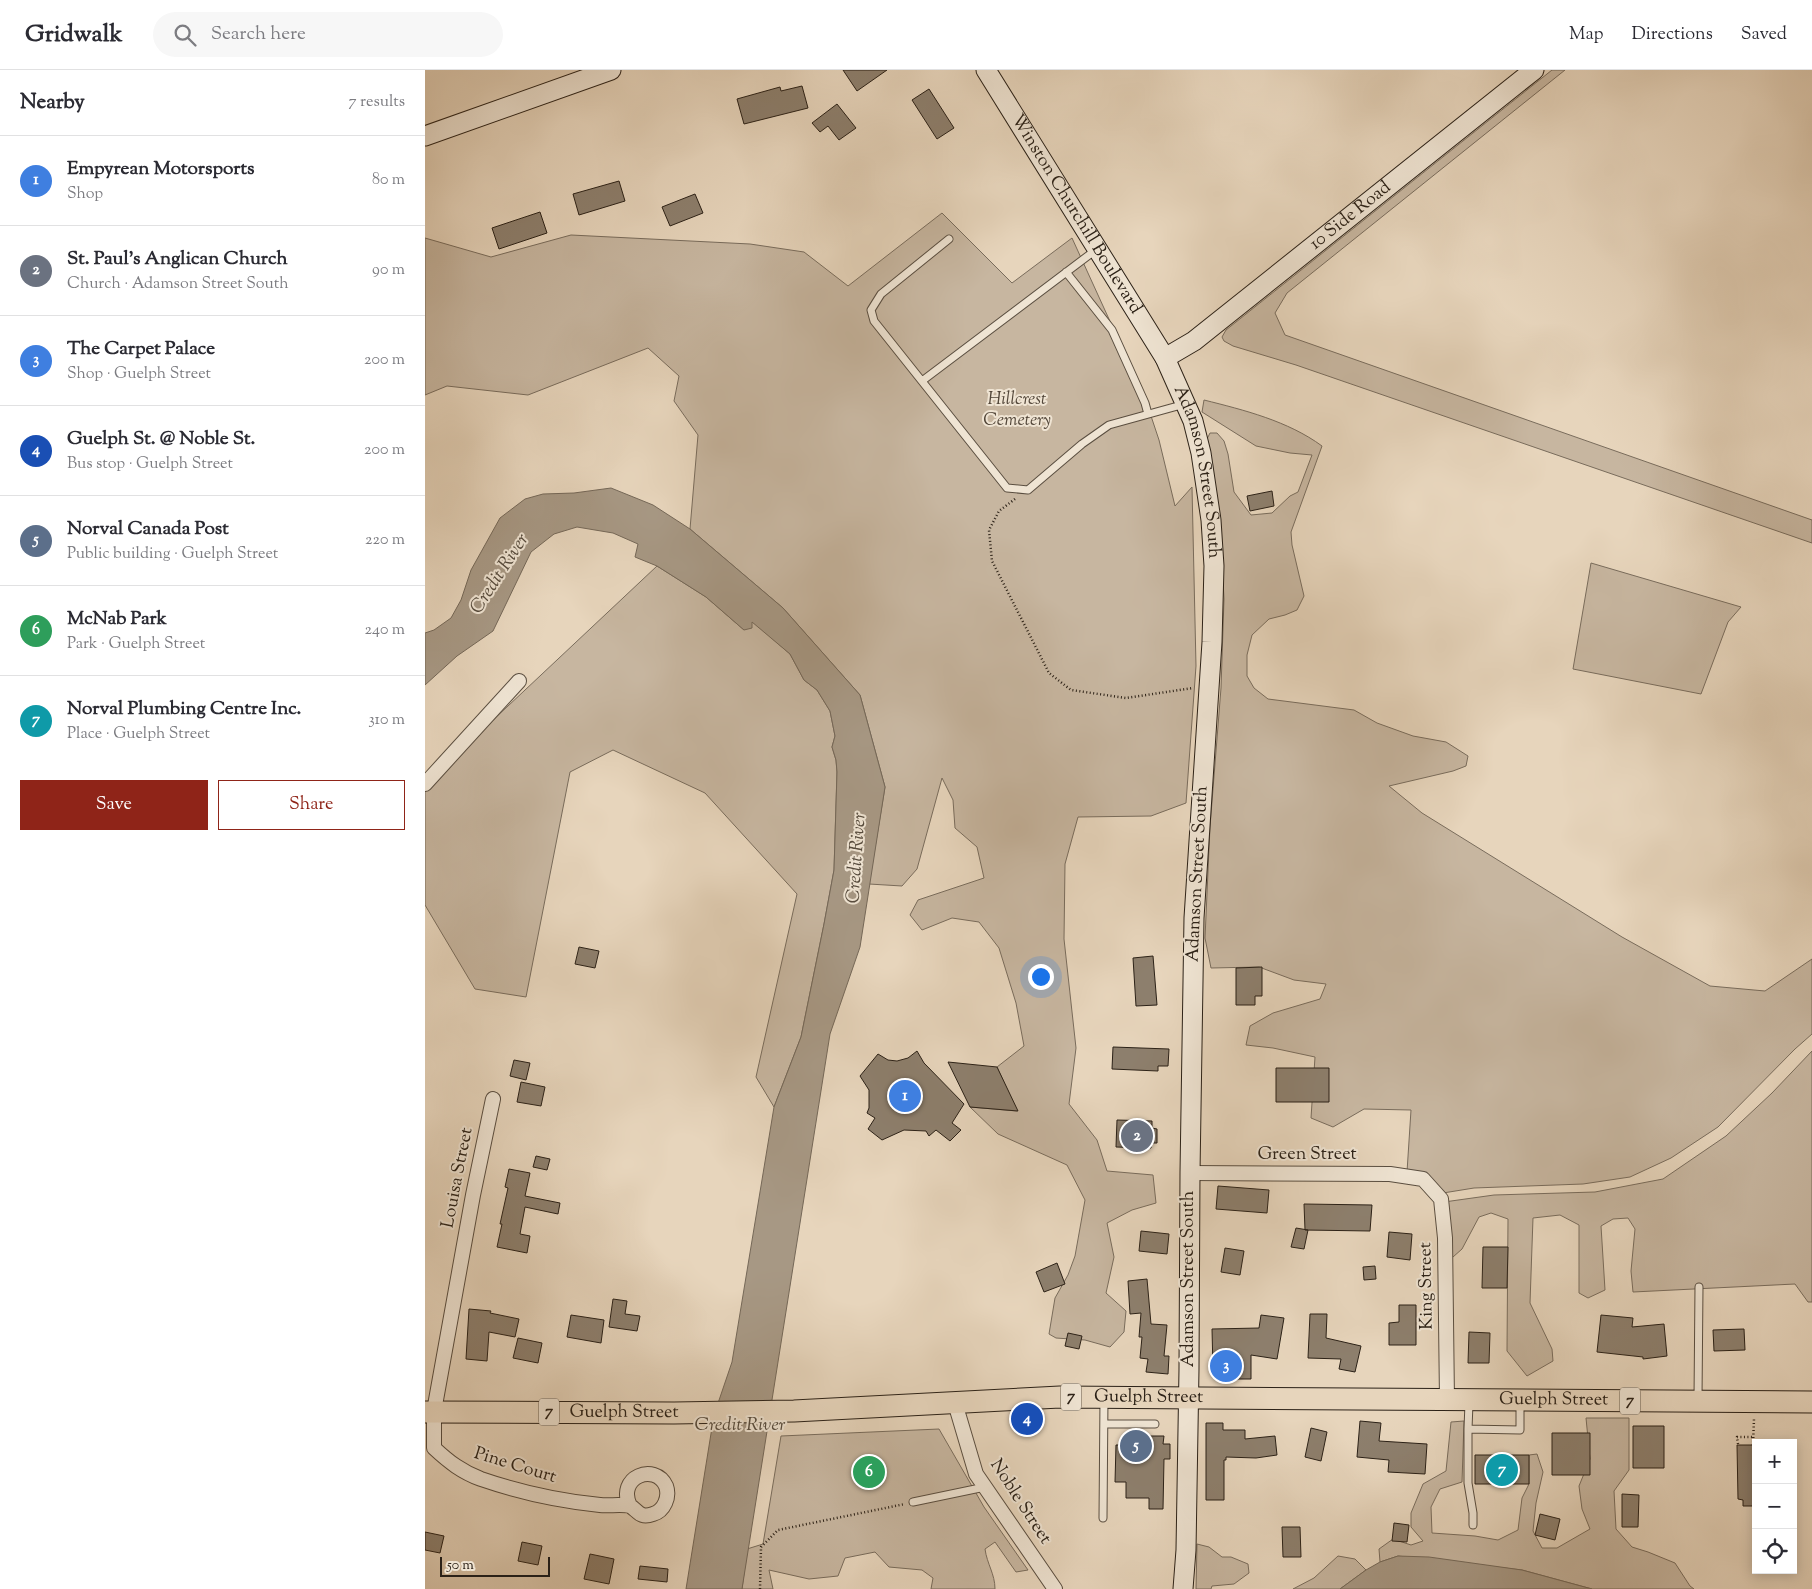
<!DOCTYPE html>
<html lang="en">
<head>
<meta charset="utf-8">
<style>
  body { margin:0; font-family:"Sorts Mill Goudy",serif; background:#f7f7f7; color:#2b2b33 }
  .controls { position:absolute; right:15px; bottom:15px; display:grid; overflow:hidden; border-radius:0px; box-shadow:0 2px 12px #0003 }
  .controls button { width:45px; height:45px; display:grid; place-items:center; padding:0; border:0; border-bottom:1px solid #e1e1e2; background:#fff; color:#2b2b33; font:25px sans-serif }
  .scale { position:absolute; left:15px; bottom:12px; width:110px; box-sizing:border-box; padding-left:5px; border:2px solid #2b2117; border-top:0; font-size:14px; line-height:18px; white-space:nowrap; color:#2b2117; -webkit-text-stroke:4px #efe4d3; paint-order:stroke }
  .you { position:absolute; left:615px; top:906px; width:18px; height:18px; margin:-12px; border:4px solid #fff; border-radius:50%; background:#1a73e8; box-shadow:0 0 0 8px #1a73e833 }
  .badge { display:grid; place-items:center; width:32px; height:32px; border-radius:50%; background:#8f2418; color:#fff; font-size:16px; font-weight:700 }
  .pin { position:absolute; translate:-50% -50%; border:2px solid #fff; box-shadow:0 1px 5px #0006 }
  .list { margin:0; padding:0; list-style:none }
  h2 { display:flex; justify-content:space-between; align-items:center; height:65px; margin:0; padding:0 20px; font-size:21px }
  h2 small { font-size:16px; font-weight:400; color:#7c7c81 }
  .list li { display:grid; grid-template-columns:32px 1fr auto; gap:15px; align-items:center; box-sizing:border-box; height:90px; padding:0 20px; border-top:1px solid #e1e1e2 }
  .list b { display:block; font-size:19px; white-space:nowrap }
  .list p { margin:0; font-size:16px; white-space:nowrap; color:#7c7c81 }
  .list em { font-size:16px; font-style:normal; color:#7c7c81 }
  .actions { display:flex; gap:10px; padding:15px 20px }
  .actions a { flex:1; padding:11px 0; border:1px solid #8f2418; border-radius:0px; text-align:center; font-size:18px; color:#8f2418 }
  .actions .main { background:#8f2418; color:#fff }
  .icon { flex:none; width:28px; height:28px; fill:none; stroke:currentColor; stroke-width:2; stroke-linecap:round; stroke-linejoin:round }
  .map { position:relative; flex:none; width:1387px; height:1519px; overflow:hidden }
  header { display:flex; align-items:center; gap:30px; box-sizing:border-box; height:70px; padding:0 25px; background:#fff; border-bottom:1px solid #e1e1e2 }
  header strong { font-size:24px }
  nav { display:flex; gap:28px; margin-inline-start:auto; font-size:18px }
  .search { width:350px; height:45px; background:#f7f7f7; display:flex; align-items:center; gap:12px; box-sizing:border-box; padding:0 18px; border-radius:28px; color:#7c7c81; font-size:19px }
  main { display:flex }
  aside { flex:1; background:#fff }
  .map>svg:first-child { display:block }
  .green { fill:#c7b6a0; stroke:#796c5c }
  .water { fill:#a79884; stroke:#756858 }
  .building { fill:#8d7f6d; stroke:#2b2117 }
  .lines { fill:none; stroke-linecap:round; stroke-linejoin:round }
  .lane-casing { stroke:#5a4e40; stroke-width:9 }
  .street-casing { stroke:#5a4e40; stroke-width:16 }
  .secondary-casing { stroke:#2b2117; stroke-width:21 }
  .primary-casing { stroke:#2b2117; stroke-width:23 }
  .path { stroke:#2b2117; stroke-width:2.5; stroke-dasharray:1 2.5; stroke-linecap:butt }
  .lane { stroke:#efe4d3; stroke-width:7 }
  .street { stroke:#efe4d3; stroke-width:14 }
  .secondary { stroke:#efe4d3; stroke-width:19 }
  .primary { stroke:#e7d5bc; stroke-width:21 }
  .labels { text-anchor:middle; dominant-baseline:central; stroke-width:4; stroke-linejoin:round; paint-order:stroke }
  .shield { fill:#efe4d3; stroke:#665c4f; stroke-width:1 }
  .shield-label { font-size:16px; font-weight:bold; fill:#2b2117 }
  .street-label { font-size:18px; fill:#2b2117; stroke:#efe4d3 }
  .park-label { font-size:18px; font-style:italic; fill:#524639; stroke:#efe4d3 }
  .water-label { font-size:19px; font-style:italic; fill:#564b3d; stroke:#efe4d3 }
</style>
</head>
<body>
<header>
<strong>Gridwalk</strong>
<div class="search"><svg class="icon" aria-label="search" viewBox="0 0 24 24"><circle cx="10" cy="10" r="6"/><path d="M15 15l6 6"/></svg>Search here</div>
<nav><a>Map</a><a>Directions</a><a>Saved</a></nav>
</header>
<main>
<aside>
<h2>Nearby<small>7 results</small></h2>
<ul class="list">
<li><span class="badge" style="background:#3f7fe0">1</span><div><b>Empyrean Motorsports</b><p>Shop</p></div><em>80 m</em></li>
<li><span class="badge" style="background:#6b7280">2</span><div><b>St. Paul's Anglican Church</b><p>Church · Adamson Street South</p></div><em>90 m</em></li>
<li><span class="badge" style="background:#3f7fe0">3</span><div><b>The Carpet Palace</b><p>Shop · Guelph Street</p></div><em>200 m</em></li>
<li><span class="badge" style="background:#1a4fb4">4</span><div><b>Guelph St. @ Noble St.</b><p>Bus stop · Guelph Street</p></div><em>200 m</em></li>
<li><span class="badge" style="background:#5c6f8a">5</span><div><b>Norval Canada Post</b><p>Public building · Guelph Street</p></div><em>220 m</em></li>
<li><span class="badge" style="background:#2e9e5b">6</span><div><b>McNab Park</b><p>Park · Guelph Street</p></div><em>240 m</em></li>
<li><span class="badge" style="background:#0f9aa8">7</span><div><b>Norval Plumbing Centre Inc.</b><p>Place · Guelph Street</p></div><em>310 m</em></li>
</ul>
<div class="actions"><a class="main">Save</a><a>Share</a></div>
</aside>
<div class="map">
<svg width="1387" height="1519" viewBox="0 0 1387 1519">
  <rect width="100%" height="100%" fill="#e7d5bc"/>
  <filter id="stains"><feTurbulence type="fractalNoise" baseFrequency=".004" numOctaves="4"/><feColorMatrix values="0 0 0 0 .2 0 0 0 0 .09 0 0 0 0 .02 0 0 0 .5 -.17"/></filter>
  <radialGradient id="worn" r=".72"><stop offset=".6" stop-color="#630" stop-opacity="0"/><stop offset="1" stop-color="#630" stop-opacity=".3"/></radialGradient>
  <path class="green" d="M1127 0H1140L862 223 850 243 860 265 1387 450V473L871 295 808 276 799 271 797 267 801 260Z
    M517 143 587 213 647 168 720 328 734 370 750 436 767 417 771 596 761 733 726 746 653 747 640 794 639 869 651 978 644 1034 672 1070 682 1101 728 1105 731 1133 707 1140 682 1153 689 1187 681 1223 701 1241 699 1262 685 1277 660 1270 631 1268 624 1264 630 1228 643 1205 650 1186 660 1130 642 1095 573 1064 545 1037 592 1041 572 997 599 976 591 933 574 878 554 852 527 848 497 860 485 845 493 830 559 808 552 777 530 758 528 730 517 708 492 799 477 816 444 814 460 717 435 625 358 538 265 459 273 365 249 331 254 306 223 278 103 325 22 316 0 325V168L66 187 146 165 325 174 379 182 423 216Z
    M779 330C819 340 863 351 897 376L866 462 867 475 879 526 872 540 860 545 844 549 827 565 822 585V606L829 618 843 629 929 640 952 653 988 666 1021 672 1043 686 1041 696 1028 701 964 716 997 743 1197 867 1285 916 1340 921 1387 889V964L1370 979 1293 1057 1246 1088 1205 1107 1158 1114 1049 1118 1018 1123 982 1102 986 1040 939 1039 908 1057 886 1048 890 987 848 978 821 975 825 956 848 943 895 929 901 914 869 910 834 897 786 898 780 868 785 757 796 618 799 529 795 453 782 369 785 363H792L799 371 803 384 809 422 826 445 847 443 865 426 873 422 887 385 865 383 831 376 777 342Z
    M1166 493 1316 537 1303 552 1276 624 1148 599Z
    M232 496 281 527 319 560 327 551 365 584 379 610 392 620 405 641 410 666 407 677 411 690 412 702 409 800 399 854 376 967 349 1037 331 1007 372 824 280 723 188 680 145 702 101 927 50 919 0 835V714Z
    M1387 981V1232H1383L1370 1214 1208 1222 1206 1201 1210 1159 1203 1148 1188 1149 1176 1156 1180 1220 1163 1228 1154 1223V1155L1135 1145 1108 1148 1105 1233 1127 1279 1128 1291 1102 1306 1082 1281 1083 1149 1066 1143 1054 1147 1037 1179 1028 1187 1019 1185V1132L1069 1125 1170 1122 1238 1109 1301 1066 1347 1023Z
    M1161 1348H1204V1400L1189 1421 1191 1459 1207 1477 1223 1482 1250 1493 1265 1516 1269 1519H1167L1097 1500 973 1486 955 1492 954 1479 968 1469 986 1475 998 1471 986 1457V1443L998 1414 1021 1401 1026 1352 1039 1351 1037 1412 1015 1419 1006 1437 1007 1463 1050 1466 1073 1470 1093 1460 1097 1428 1104 1414V1385L1112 1384 1118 1402 1111 1433 1108 1461 1117 1478H1132L1165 1459 1157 1439 1154 1416 1165 1389Z
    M514 1359 559 1437 603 1500 591 1502 570 1472 560 1479C562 1494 570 1504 570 1519H506L508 1508 497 1500 464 1497 450 1482 420 1488 413 1506 384 1509 344 1500 348 1519H317L322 1479 338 1474 356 1366Z
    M772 1474 784 1477 797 1487H806L823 1494 824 1503 809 1514 787 1516 786 1519H771Z
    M913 1486 930 1489 941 1500 915 1519H868L889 1508Z"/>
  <path class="water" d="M186 418 228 435 265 459 358 538 435 625 460 717 435 877 405 964 317 1519H261L289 1345 307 1292 349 1037 376 967 399 854 409 800 412 702 411 690 407 677 410 666 405 641 392 620 379 610 365 584 327 552V558L319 560 281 527 232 496 210 487 213 474 188 463 152 457 129 464 106 482 68 561 32 586 0 615V563L9 560 26 548 36 530 46 500 75 448 100 429 118 424 149 423Z
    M973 1486 1004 1487 1097 1500 1167 1519H915L941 1500 955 1492Z"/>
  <path class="building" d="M418 0H462L432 21Z
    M377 16 383 38 319 54 312 29 355 17 356 21Z
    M504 19 529 58 512 69 487 30Z
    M412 34 431 58 414 70 403 56 395 62 387 53Z
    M194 111 200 131 154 145 148 124Z
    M270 124 278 143 245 156 237 137Z
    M115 142 122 163 74 179 67 158Z
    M847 421 849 436 825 441 822 426Z
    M154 877 174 881 170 898 150 894Z
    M728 886 732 935 711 936 708 888Z
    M837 897V926H830V935H811V898Z
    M688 977 744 979 743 996H733V1001L687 999Z
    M492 981 499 993 539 1034 527 1053 536 1060 525 1071 511 1060 504 1066 501 1061 479 1060 457 1070 443 1059 450 1048 442 1043 444 1038V1020L435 1006 453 984 463 990 472 991 483 988Z
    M89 990 105 993 101 1010 85 1006Z
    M523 992 572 997 593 1041 545 1037Z
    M851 998H904V1032H851Z
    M96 1012 120 1017 116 1036 92 1032Z
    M692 1050 727 1051V1058L732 1059V1073H726V1078L691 1077Z
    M111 1086 125 1089 122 1100 108 1097Z
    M84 1099 105 1103 100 1126 135 1133 133 1144 100 1137 95 1164 105 1166 102 1183 72 1177 77 1154H75L83 1118 80 1117Z
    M793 1116 844 1120 842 1143 791 1139Z
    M879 1134 947 1135 945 1161 880 1160Z
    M871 1158 883 1160 879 1179 866 1177Z
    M716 1161 744 1164 742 1184 714 1181Z
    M964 1162 987 1164 985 1190 962 1187Z
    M1058 1177H1083L1082 1218H1057Z
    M800 1178 819 1181 815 1205 796 1202Z
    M632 1193 640 1214 619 1222 611 1202Z
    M950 1196 951 1209 939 1210 938 1197Z
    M722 1209 726 1254 742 1255 739 1286H744L743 1304 721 1302 723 1289 715 1288 717 1267H714L716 1243 705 1244 703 1211Z
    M188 1229 202 1231 200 1244 215 1246 212 1261 184 1257Z
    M974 1235H991V1275H964V1253L974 1252Z
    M44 1239 66 1241 65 1243 94 1249 90 1267 64 1262 62 1291 41 1289Z
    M885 1244H902L901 1268 936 1276 930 1302 914 1299 916 1289 883 1288Z
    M146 1245 179 1250 176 1273 142 1267Z
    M836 1245 859 1248 852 1289 826 1285V1309H797L788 1300 787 1259 834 1258Z
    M1176 1245 1208 1248 1207 1257 1239 1254 1242 1286 1218 1289V1287L1172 1282Z
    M1319 1259 1320 1280 1289 1281 1288 1260Z
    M1044 1262 1065 1263 1064 1293H1043Z
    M643 1263 657 1266 654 1279 640 1276Z
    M93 1268 117 1273 113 1293 88 1288Z
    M935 1351 956 1353 954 1371 1002 1374 1000 1404 963 1402 964 1390 932 1387Z
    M781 1353H798V1360H820V1369L850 1366 852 1385 831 1388 801 1387V1390H799V1430H781Z
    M1208 1356H1239V1398H1208Z
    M886 1358 902 1362 896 1391 880 1387Z
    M1127 1363H1165V1405H1127Z
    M703 1366H739L738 1374H745V1389H739L738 1439H724V1428H701V1412H690L691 1375H703Z
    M1312 1375H1331V1436H1318V1430L1313 1429Z
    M1050 1385H1104V1414H1050Z
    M1197 1424 1214 1425 1213 1457H1197Z
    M1115 1444 1135 1449 1130 1470 1110 1465Z
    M969 1453 984 1455 982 1472 967 1471Z
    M857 1457H875L876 1487H858Z
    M0 1462 19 1466 15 1483 0 1480Z
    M97 1472 117 1476 113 1495 93 1491Z
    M165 1484 189 1489 184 1514 159 1509Z
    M215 1496 243 1499 242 1512 213 1509Z"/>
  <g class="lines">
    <defs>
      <path id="lane" d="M524 169 456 224 446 240 449 251 582 418 603 420 657 374 684 355 760 334
        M641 202 687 260 720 333 723 344
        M497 311 672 179
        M1273 1328 1274 1217
        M1044 1333 1043 1359 1095 1360V1332
        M680 1354H730
        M1043 1359V1413L1048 1443V1455
        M488 1432 560 1417
        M678 1448 679 1328"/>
      <path id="street" d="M0 714 94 611
        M68 1029 48 1125 9 1341V1378C24 1392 37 1402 56 1409 94 1422 135 1431 175 1435 182 1436 199 1434 205 1436 213 1440 214 1449 228 1444 239 1441 245 1427 241 1416 230 1392 191 1407 205 1436
        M765 1103 965 1104 998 1109 1016 1129 1020 1168 1022 1330
        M530 1333 551 1404 630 1519"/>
      <g id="secondary">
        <path id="s1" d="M561 0 740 288 768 351 776 383 786 450 789 496 787 572 769 848 765 1103 764 1299 761 1480 758 1519"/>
        <path d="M0 66 186 0"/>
        <path id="s2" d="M740 288 769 271 1109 0"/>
      </g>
      <g id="primary">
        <path id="s3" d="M0 1342 249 1343 369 1341 635 1327 1387 1332"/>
      </g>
    </defs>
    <use href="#lane" class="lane-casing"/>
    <use href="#street" class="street-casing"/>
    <use href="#secondary" class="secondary-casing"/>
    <use href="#primary" class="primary-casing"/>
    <path class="path" d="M590 429 574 441 564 460 567 491 624 603 646 620 701 628 768 618
      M1313 1374 1312 1367H1329
      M1328 1375 1329 1349
      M335 1519 336 1477 353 1460 480 1434"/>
    <use href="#lane" class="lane"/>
    <use href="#street" class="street"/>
    <use href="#secondary" class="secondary"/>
    <use href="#primary" class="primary"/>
  </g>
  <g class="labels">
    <g class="shield">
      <rect x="636" y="1313.5" width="20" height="27" rx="4"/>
      <rect x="1195" y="1317.5" width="20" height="27" rx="4"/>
      <rect x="114" y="1328.5" width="20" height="27" rx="4"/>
    </g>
    <g class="shield-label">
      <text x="646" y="1327">7</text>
      <text x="1205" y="1331">7</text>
      <text x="124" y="1342">7</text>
    </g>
    <g class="street-label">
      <text stroke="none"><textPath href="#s1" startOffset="170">Winston Churchill Boulevard</textPath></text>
      <text stroke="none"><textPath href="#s2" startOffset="234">10 Side Road</textPath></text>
      <text stroke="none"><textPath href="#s1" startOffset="459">Adamson Street South</textPath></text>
      <text transform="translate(773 804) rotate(-87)">Adamson Street South</text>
      <text x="882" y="1085">Green Street</text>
      <text transform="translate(33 1108) rotate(-79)">Louisa Street</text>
      <text transform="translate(764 1209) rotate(-90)">Adamson Street South</text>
      <text transform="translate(1002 1216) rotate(-91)">King Street</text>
      <text stroke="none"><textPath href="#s3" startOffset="724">Guelph Street</textPath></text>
      <text stroke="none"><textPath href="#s3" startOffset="1129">Guelph Street</textPath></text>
      <text stroke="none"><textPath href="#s3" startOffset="199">Guelph Street</textPath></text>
      <text transform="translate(90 1396) rotate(17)">Pine Court</text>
      <text transform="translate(595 1432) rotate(57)">Noble Street</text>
    </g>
    <g class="park-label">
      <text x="592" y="330">Hillcrest<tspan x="592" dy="21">Cemetery</tspan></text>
    </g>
    <g class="water-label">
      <text transform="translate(75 504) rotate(-57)">Credit River</text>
      <text transform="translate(432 788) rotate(-86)">Credit River</text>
      <text x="315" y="1355">Credit River</text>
    </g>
  </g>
  <rect width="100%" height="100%" filter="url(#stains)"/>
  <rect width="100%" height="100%" fill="url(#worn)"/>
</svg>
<div class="controls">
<button>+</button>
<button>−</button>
<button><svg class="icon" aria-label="locate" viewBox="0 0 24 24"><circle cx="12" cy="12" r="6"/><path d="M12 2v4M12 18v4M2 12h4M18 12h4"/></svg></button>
</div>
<div class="scale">50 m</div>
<div class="you"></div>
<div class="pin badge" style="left:480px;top:1026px;background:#3f7fe0">1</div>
<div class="pin badge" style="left:712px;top:1066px;background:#6b7280">2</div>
<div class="pin badge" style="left:801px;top:1296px;background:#3f7fe0">3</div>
<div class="pin badge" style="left:602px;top:1349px;background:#1a4fb4">4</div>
<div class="pin badge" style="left:711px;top:1376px;background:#5c6f8a">5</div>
<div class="pin badge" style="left:444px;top:1402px;background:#2e9e5b">6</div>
<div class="pin badge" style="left:1077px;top:1400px;background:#0f9aa8">7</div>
</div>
</main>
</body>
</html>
